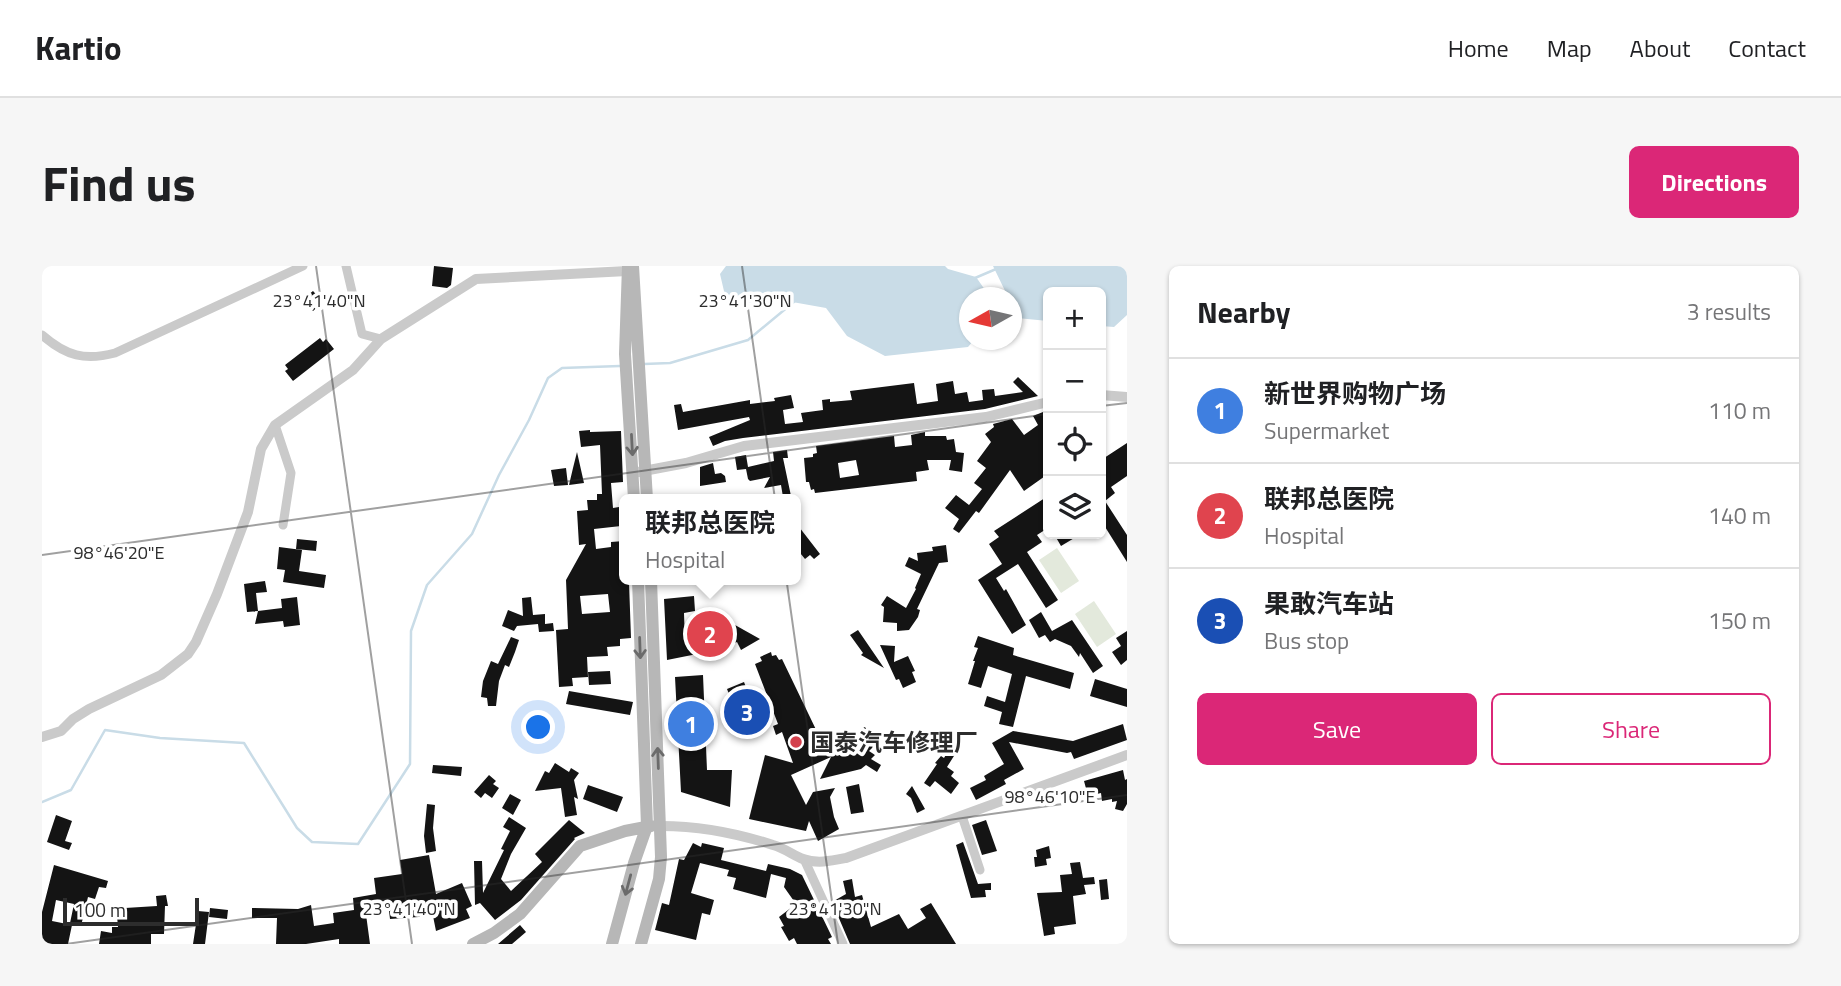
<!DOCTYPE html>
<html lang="en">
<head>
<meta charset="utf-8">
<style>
  body { margin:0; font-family:"Titillium Web","Noto Sans SC",sans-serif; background:#f6f6f6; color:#202124 }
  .controls { position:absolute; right:21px; top:21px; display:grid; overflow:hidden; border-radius:10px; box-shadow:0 2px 5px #0004 }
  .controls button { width:63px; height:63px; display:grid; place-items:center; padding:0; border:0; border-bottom:2px solid #e0e0e0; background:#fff; color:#202124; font:35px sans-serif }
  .compass { position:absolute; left:917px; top:21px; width:63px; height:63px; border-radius:50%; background:#fff; box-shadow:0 2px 5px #0004; rotate:262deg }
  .scale { position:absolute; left:21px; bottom:18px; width:136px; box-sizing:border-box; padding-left:7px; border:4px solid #2d2d2d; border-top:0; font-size:19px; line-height:24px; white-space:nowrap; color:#2d2d2d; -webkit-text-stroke:5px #fff; paint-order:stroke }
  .you { position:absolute; left:497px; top:462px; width:24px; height:24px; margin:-18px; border:5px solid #fff; border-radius:50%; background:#1a73e8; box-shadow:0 0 0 10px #1a73e833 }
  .badge { display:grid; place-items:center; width:46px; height:46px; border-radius:50%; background:#db2777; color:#fff; font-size:23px; font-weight:700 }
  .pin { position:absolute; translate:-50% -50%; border:4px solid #fff; box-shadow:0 2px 7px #0006 }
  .popup { position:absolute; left:577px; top:228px; width:182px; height:91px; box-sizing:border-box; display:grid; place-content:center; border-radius:10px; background:#fff; filter:drop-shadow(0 2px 5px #0005); font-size:23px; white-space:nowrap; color:#757577 }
  .popup b { font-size:26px; color:#202124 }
  .popup::after { content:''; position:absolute; left:50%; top:100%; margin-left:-14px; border:14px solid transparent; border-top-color:#fff }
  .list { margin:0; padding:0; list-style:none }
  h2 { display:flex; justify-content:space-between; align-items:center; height:91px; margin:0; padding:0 28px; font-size:30px }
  h2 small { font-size:23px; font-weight:400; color:#757577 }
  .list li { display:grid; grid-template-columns:46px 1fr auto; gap:21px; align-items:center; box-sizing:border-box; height:105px; padding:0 28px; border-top:2px solid #e0e0e0 }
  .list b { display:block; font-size:26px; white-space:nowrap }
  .list p { margin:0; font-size:23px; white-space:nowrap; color:#757577 }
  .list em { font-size:23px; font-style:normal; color:#757577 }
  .actions { display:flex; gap:14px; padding:21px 28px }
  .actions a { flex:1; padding:16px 0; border:2px solid #db2777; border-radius:10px; text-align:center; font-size:24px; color:#db2777 }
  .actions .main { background:#db2777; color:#fff }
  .icon { flex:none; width:38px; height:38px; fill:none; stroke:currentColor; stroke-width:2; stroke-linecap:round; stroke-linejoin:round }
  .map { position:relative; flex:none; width:1085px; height:678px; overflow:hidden; border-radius:10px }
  header { display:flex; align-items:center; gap:42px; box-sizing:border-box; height:98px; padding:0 35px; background:#fff; border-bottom:2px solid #e0e0e0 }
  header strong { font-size:33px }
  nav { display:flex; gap:38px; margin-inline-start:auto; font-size:24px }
  .intro { display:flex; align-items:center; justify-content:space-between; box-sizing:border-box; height:168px; padding:0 42px }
  h1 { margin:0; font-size:49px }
  .button { padding:18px 32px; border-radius:10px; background:#db2777; color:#fff; font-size:24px; font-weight:700 }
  main { display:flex; gap:42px; padding:0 42px }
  aside { flex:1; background:#fff; border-radius:10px; box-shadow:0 2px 5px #0004 }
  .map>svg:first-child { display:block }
  .green { fill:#e3e9dc }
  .water { fill:#c9dce7 }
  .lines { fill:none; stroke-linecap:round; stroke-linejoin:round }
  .stream { stroke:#c9dce7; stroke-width:2.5 }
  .building { fill:#141414; fill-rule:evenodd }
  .minor { stroke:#cacaca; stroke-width:9 }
  .tertiary { stroke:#cacaca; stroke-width:10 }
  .secondary { stroke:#b7b7b7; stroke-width:12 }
  .oneway { stroke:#6b6b6b }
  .ticks { fill:none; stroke:#2d2d2d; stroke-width:2; stroke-opacity:0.45 }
  .poi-dot { fill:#d3404c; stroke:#fff; stroke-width:2.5 }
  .labels { text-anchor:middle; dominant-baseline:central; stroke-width:7; stroke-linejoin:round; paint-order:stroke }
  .poi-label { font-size:24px; font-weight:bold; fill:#2d2d2d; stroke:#fff; text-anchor:start }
  .ticks-label { font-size:18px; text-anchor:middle; fill:#2d2d2d; stroke:#fff; stroke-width:7; stroke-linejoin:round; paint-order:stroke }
</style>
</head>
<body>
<header>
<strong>Kartio</strong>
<nav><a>Home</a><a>Map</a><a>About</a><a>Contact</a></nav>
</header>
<div class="intro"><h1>Find us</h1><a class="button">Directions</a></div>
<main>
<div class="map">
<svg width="1085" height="678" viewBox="0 0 1085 678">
  <rect width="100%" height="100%" fill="#fff"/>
  <path class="green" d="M1015 282 1037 315 1019 327 997 294Z
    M1052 335 1074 368 1055 381 1033 348Z"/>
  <path class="water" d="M684 0H903L906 3 934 11 948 31 928 32V74H932L926 81 843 90 805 70 784 42 739 34 685 38 678 8Z
    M951 0H1085V49L1072 61 1059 60V26H1006V55L975 52 970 40V32L966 31Z"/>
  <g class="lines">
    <path class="stream" d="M933 12 961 0
      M602 98 628 97 706 74 753 35
      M0 536 29 524 63 464 118 472 202 477 255 562 270 576 316 578 368 498 369 365 385 319 430 268 457 209 487 154 506 112 520 102 578 100"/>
  </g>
  <path class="building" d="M392 0 411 2 409 19 405 22 390 20Z
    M271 25 281 36 271 45 261 33Z
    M278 72 281 76 284 73 292 83 251 115 243 105 246 103 243 99Z
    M976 111 996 130 943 143 701 172 683 175 671 180 667 171 708 154 707 151 636 164 632 139 639 138 641 146 708 134V138L733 135 732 132 749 129 752 142 741 144 743 158 761 156 759 147 781 144 780 134 788 133V136L810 134 808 125 872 117 875 138 896 135 894 118 911 115 913 128 925 126 927 136 941 134 940 124 952 123 953 130 981 126 971 116Z
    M1006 144V208L982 225 968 204 937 247 934 245 917 267 911 263 917 253 903 242 914 229 927 239 940 223 932 217 944 202 935 195 949 176 943 168 952 161 951 158 970 153 982 169 996 159 991 150Z
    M548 164V166L579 165 581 216 569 217 571 242 577 241 579 260 552 263 554 283 569 281V276L582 275V317L587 316 589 372 578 373V380L565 381 566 390 545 391 546 411 530 412 531 420 517 421 514 364 526 363 524 314 544 278 537 279 535 245 546 244 545 234H555V228H560L558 179 539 181 537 165ZM566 328 568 346 540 348 538 330Z
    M883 166V170H904L905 174 912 173 914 186 922 187 920 206 907 204 909 194H885L887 204 874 206 875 215 773 227 772 223 769 224 767 216H764L762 192 771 191V188L775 187 774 180 852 170 853 181 870 179 869 169ZM814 194 817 209 798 212 796 197Z
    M1085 177V210L1069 221 1073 227 1063 235 1085 269V296L1060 256 1063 254 1059 247V194Z
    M745 184 746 192H741L749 230 741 231 739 219 722 222 728 211 708 215 706 213 704 203 695 204 693 191 704 189 706 201 732 195 731 186Z
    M535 186 542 217 527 219 531 202Z
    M671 197 673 208 679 207 683 210 684 216 658 220V201Z
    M524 202 526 219 512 220 509 204Z
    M1006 230V262L995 269 1000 276 985 286 1016 334 1004 342 976 298 954 312 962 325 964 323 984 359 970 368 936 314 960 298 947 278 957 271 952 265Z
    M754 257 778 288 772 293 768 289 763 293 754 282Z
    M1012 268H1039L1019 280Z
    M255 273 275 275 274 285 254 283Z
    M904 279 906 296 897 297 875 343 878 344 876 351 867 364 855 365V357L841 356 842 341 839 339 845 330 864 342 874 323 873 322 879 308 863 300 867 291 876 295 875 287 891 285 890 281Z
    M237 281 260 284 257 305 284 309 282 322 241 316 243 304 235 303Z
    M223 315 225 326 214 327 216 345 205 346 202 318Z
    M652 330 653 345 642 347 643 377 665 372 693 359 718 373 699 384 695 376 675 384 625 394 622 333Z
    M255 331 258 359 242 361 241 355 213 358 216 345 240 342 239 333Z
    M489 331 491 349 503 348V358L511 357 512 365 497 366 496 358 475 360 472 365 460 360 466 344 481 350 480 332Z
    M999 346 1010 365 1030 354 1061 400 1051 407 1038 387 1037 391 1029 380 1013 373 1008 376 1003 369 997 372 987 354Z
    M816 364 842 402 819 389 821 387 808 369Z
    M1085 365V394L1079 399 1070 386 1079 380 1074 372Z
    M936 370 972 382 971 389 1032 407 1028 423 984 410 971 461 957 458 960 446 942 440 945 430 963 436 970 408 946 400 939 422 926 418 933 395H931L936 382 932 381Z
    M469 371 477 374 473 386 467 401 463 399 457 415 454 440H446L445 432 439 431 441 415 449 395 456 398Z
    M838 379 853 380 852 396 866 390 873 405 870 406 874 416 861 422 857 413 854 414Z
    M729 386 730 390 734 389 737 394 740 393 779 474 789 470 792 478 823 461 828 470 824 472 832 480 827 485 833 489 829 493 839 499 835 506 824 499 819 503 778 513 789 491 749 509 764 539 771 526 793 522 788 531 792 551 797 563 776 575 767 555 764 565 707 553 723 489 751 497 740 466 734 469 731 460 736 458 713 398 720 395 718 391Z
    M568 405 569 418 547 419 546 406Z
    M661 409 665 504H690L688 541 639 526 633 411Z
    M1053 413 1085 423V441L1048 430Z
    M702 416 705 424 707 423 721 462 703 468 685 423Z
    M527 425 591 436 588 449 524 438Z
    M1081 458 1085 474 1032 493 1029 486 1025 487 967 476 982 503 962 514 964 518 934 534 928 522 944 514 942 510 962 498 950 477 971 465 1031 475Z
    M910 478 917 482 905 501 912 506 909 510 917 517 909 528 893 515 888 521 882 517 895 498 893 497 899 490 902 492Z
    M513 497 527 506 529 502 537 507 532 514 536 533 532 531 535 549 523 551 519 522 493 525 503 505 507 507Z
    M391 499 420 501 419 510 390 507Z
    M1081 504 1083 514 1085 513V538L1081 545 1073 543 1075 535 1070 536V533L1060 535 1059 527 1046 530 1042 515Z
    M447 509 454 515 451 518 457 522 450 532 443 527 439 532 432 526Z
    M817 518 822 546 809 548 804 521Z
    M546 519 581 531 575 546 541 533Z
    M870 520 883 543 875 547 869 532 864 528Z
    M468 528 479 534 471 549 460 542Z
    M385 538 393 539 391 562 394 585 384 587 382 570Z
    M14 549 30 555 23 575 30 577 27 584 5 576Z
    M467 551 484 562 469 588 459 613 469 625 500 596 493 588 527 554 543 567 532 572 533 573 479 634 453 654 438 637 433 639 432 595H440L441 627 462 584 459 583 468 565 461 561Z
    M944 554 955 585 940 589 930 559Z
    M921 576 936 618 949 617V624H943L944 631 929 632 914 579Z
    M651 577 659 581 660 577 682 582 679 594 724 605 726 598 748 603 760 609 790 671 786 673 789 678H755L752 672 747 675 739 661 742 660 737 651 754 638 742 621 744 612 729 608 724 632 691 623 694 612 685 610 687 604 658 597 649 627 672 634 668 649 660 647 654 674 613 664 620 637 627 639 637 593 642 594Z
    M1007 580 1009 592 1004 593 1005 599 993 601 992 591H995L994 584Z
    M387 589 394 628 420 617 430 640 424 643 428 652 394 665 391 650 348 653 346 637 323 641 328 678H297V673L264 678H234L235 652H210V642L256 643 269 639 272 660 292 657 291 647 312 644 311 632 334 628 332 612 360 608 358 594Z
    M1038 596 1041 612 1052 611 1053 618 1042 619 1044 628 1031 630 1034 658 1012 661 1013 668 1002 670 995 627 1020 626 1018 609 1030 608 1028 597Z
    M12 599 66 615 64 622 57 621 53 633 46 631 39 660 28 657 32 638 14 634 10 655 30 659 26 678H0V646Z
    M810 613 813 631 820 629 829 661 857 648 866 663 884 652 878 643 889 637 914 678H808L790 636 804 628 801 615Z
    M1065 613 1067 633 1059 634 1057 614Z
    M124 629 126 640H123L122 668H109V678H57L59 665 70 667V661H76L75 650 84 649 83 642 115 640 114 630Z
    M168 642 186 644 185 653 167 651Z
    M156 645 167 646 163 678H151Z
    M478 659 484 666 470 678H456Z"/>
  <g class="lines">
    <path class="minor" d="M304 0 320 68 339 73
      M0 69C24 90 43 95 73 87L261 0
      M233 159 249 207 241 259
      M920 550 938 604
      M762 593 801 678"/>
    <path class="tertiary" d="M1059 129 1085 131
      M591 207 644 197 702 180 944 151 1006 136
      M0 471 19 465 31 453 47 443 119 409 146 388 154 376 175 328 206 246 219 183 233 159 311 104 339 73 434 13 585 5
      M619 560C657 560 694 567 731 579 742 582 751 589 761 593 775 598 789 595 804 592L1085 489"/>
    <path class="secondary" d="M586 0 583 88 592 233
      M591 0 605 233
      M431 678 452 667 478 648 538 580 583 565 609 560
      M570 678 592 597 605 560 596 314
      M599 678 617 613 619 591 609 314"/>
  </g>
  <defs><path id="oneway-shaft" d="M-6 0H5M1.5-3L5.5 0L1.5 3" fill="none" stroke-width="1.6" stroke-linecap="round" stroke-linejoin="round" transform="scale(1.75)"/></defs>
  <g class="oneway">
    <use href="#oneway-shaft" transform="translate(590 179) rotate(87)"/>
    <use href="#oneway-shaft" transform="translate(598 382) rotate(88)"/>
    <use href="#oneway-shaft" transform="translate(616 492) rotate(-92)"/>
    <use href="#oneway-shaft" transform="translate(586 619) rotate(105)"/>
  </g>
  <path class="ticks" d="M274 0 370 678M700 0 796 678M1059 140 1085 137M0 289 1006 148M24 678 1085 529"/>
  <circle class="poi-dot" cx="754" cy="476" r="7"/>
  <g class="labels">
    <g class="poi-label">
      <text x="768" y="476">国泰汽车修理厂</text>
    </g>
  </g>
  <g class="ticks-label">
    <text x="277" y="41">23°41'40"N</text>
    <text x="703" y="41">23°41'30"N</text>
    <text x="77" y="293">98°46'20"E</text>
    <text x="1008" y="537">98°46'10"E</text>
    <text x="367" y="649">23°41'40"N</text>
    <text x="793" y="649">23°41'30"N</text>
  </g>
</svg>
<div class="controls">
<button>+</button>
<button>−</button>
<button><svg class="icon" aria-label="locate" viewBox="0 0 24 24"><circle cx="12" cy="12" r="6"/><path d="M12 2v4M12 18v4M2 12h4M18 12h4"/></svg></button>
<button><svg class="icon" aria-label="layers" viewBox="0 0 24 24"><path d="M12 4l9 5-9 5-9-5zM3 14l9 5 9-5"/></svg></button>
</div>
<svg class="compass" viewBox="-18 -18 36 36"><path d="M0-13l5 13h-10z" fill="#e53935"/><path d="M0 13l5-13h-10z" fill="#757577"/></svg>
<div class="scale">100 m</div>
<div class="you"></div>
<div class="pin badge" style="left:649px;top:458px;background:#3f7fe0">1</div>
<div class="pin badge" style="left:668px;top:368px;background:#e0444e">2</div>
<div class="popup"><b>联邦总医院</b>Hospital</div>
<div class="pin badge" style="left:705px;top:446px;background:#1a4fb4">3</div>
</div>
<aside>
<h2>Nearby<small>3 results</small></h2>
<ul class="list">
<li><span class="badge" style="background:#3f7fe0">1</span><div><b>新世界购物广场</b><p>Supermarket</p></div><em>110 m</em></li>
<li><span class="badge" style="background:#e0444e">2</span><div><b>联邦总医院</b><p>Hospital</p></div><em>140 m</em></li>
<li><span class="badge" style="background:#1a4fb4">3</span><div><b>果敢汽车站</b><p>Bus stop</p></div><em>150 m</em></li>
</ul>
<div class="actions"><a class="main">Save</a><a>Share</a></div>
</aside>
</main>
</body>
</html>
